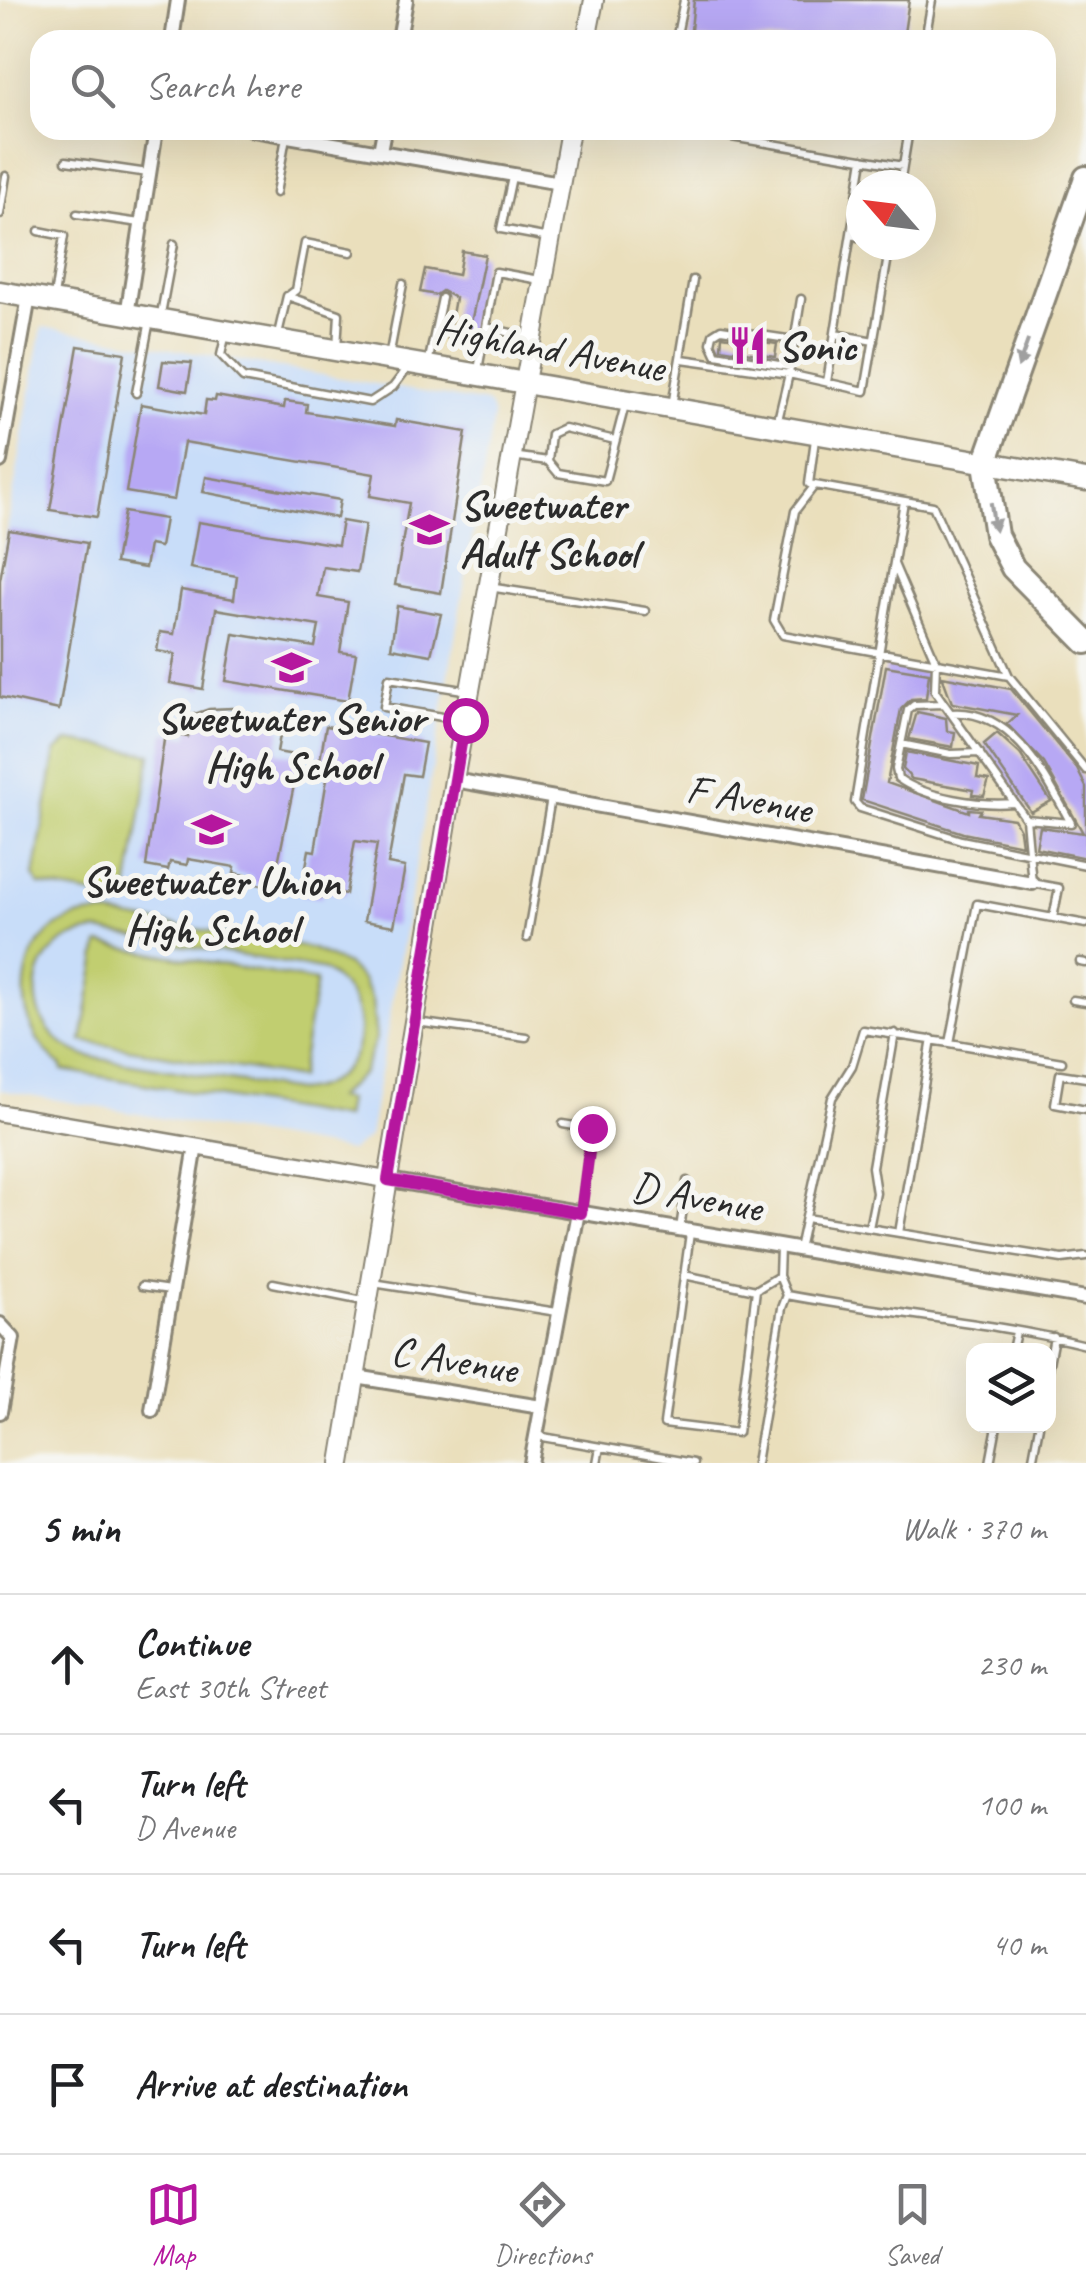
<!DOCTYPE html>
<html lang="en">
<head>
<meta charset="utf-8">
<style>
  body { margin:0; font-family:Caveat,sans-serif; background:#f6f6f6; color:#202124 }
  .controls { position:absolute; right:30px; bottom:30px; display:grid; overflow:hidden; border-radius:20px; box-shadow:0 10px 40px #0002 }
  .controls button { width:90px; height:90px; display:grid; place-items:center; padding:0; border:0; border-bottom:2px solid #e0e0e0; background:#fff; color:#202124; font:50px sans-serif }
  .compass { position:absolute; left:846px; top:170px; width:90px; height:90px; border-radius:50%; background:#fff; box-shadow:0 10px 40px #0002; rotate:298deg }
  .stop { position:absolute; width:30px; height:30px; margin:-22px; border:8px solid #b5179e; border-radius:50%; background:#fff }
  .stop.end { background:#b5179e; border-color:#fff; box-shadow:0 2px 10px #0008 }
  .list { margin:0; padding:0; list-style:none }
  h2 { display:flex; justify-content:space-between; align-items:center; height:130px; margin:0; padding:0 40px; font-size:42px }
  h2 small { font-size:32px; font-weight:400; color:#757577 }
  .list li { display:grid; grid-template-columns:65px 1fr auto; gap:30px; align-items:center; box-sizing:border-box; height:140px; padding:0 40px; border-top:2px solid #e0e0e0 }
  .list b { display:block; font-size:38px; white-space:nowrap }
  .list p { margin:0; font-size:32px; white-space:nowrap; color:#757577 }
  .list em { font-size:32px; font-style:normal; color:#757577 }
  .icon { flex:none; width:55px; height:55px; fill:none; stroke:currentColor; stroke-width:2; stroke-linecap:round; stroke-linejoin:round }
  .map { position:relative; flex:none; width:1086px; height:1463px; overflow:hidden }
  .search { position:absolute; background:#fff; box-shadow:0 10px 40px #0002; left:30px; right:30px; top:30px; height:110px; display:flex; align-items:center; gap:25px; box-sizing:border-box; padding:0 35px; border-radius:30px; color:#757577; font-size:38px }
  .sheet { height:690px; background:#fff }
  nav { display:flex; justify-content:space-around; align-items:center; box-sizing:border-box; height:140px; border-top:2px solid #e0e0e0; background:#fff; font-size:28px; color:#757577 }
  nav a { display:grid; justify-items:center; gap:5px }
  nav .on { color:#b5179e }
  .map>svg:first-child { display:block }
  .built { fill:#c8ddf9 }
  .green { fill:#c1ce70; stroke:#767c4e; stroke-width:2.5; fill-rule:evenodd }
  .building { fill:#b7a8f4 }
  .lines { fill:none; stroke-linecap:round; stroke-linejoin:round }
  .service-casing { stroke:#8a8574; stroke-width:11 }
  .minor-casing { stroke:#8a8574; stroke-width:18 }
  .tertiary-casing { stroke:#8a8574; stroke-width:20 }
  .secondary-casing { stroke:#8a8574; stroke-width:22 }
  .primary-casing { stroke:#8a8574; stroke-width:25 }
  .motorway-casing { stroke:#8a8574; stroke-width:28 }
  .service { stroke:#fff; stroke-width:6 }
  .minor { stroke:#fff; stroke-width:12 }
  .tertiary { stroke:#fff; stroke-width:15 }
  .secondary { stroke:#fff; stroke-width:18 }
  .primary { stroke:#fff; stroke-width:20 }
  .motorway { stroke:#fff; stroke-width:22 }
  .oneway { fill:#a0a0a0 }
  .route { stroke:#b5179e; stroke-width:12 }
  .labels { text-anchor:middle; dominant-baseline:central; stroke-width:10; stroke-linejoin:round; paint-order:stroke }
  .poi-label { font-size:42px; font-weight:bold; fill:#2b2b2b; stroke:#f6f6f2; text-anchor:start }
  .street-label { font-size:42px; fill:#2b2b2b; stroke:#f6f6f2 }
</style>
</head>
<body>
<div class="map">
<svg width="1086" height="1463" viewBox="0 0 1086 1463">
  <rect width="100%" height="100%" fill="#f6f6f2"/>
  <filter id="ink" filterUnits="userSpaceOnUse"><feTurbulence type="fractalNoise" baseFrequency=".01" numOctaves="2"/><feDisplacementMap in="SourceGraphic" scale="20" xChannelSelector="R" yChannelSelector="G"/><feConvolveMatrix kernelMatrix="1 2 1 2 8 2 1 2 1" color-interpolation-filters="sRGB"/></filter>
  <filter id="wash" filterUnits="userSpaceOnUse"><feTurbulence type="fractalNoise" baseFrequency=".0048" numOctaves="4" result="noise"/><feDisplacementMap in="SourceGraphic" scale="40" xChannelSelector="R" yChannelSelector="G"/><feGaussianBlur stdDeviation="2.25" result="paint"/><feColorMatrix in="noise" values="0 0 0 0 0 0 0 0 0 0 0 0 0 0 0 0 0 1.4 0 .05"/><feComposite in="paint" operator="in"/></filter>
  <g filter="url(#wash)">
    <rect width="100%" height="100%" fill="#eadfbc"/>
    <path class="built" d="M42 327 486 403 490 407 493 417 369 1137 350 1151 0 1090V570Z"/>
    <path class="green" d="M69 741 151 754 128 891 116 899 39 885 34 876 56 751Z
      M104 914 310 948 347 965 362 980 372 1000 376 1038 363 1073 336 1098 347 1100 344 1118 62 1070V1066C0 1021 16 911 104 914ZM98 931 321 969C382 1002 367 1088 296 1091L89 1057C15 1035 20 937 98 931Z
      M99 944 316 981 299 1078 82 1041Z"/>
    <g id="blocks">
      <path class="building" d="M694 0H909L903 40H690Z
        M462 251 485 255 467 342 448 339 455 298 442 291 436 295 420 292 425 269 458 275Z
        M722 336 777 344 775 357 721 348Z
        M78 346 125 353 97 517 50 510Z
        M163 361 192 363 187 391 159 386Z
        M216 396 284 408 285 401 307 404 306 412 395 426 396 420 466 432 441 593 395 585 409 503 370 496 374 474 184 442 174 500 126 492 141 404 204 415 206 400 215 401Z
        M206 477 340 500 337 518 203 492Z
        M124 512 165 519 160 547 149 545 145 568 115 563Z
        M342 521 365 525 357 572 323 567 318 597 348 602 340 652 356 654 348 701 226 681 234 634 315 647 319 626 216 609 203 689 170 683 175 654 157 651 160 632 174 634 181 590 234 599 237 576 190 568 198 522 338 545Z
        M9 530 87 543 59 710 0 697V580Z
        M397 606 441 614 431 655 391 648Z
        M886 666 929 673 926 698 911 699 901 709 887 783 969 812V809L981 810 979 814 1014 819 1020 830 1022 845 963 833 862 800Z
        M942 676 1011 689 1077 769 1086 787V858L1036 848 1040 827 1083 833 1044 763 1007 724 1017 715 952 703Z
        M233 708 266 719 281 730 277 752 300 756 273 887 251 883 252 876 234 873 235 867 188 859 187 865 170 862 168 870 146 866 165 733 188 737 192 715 209 709Z
        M917 712 946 718 947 731 955 732 953 747 909 739Z
        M326 726 425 743 419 776 404 774 388 864 405 867 394 926 364 921 377 844 355 841 346 894 323 890 321 898 301 894 309 850 315 851 330 761 320 760Z
        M997 733 1020 754 1051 801 1031 812 984 744Z
        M906 752 979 766 977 778 989 780 984 796 972 795 973 790 912 779 903 769Z"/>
    </g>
  </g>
  <g filter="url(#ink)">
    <use href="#blocks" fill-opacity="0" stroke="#8a8574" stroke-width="2.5"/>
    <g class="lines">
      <defs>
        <path id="service" d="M676 40 684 0
          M925 40 932 0
          M690 130 903 166 909 130
          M66 161 148 173
          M512 177 501 229 549 238
          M900 185 903 166
          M276 193 286 137
          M0 214 6 176
          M77 214 140 223
          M39 231 64 236 54 296
          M851 235 861 238
          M288 296 296 290 305 243 351 252
          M161 314 174 244
          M226 333 221 355 243 378 370 402 393 387 409 366
          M278 334 287 296 339 314 337 348
          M835 334 874 341
          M532 338 486 327 496 272 540 280
          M389 357 403 284
          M682 359 789 374 801 299
          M428 364 442 298
          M790 367 716 354 711 343 713 334 721 329 794 340
          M478 370 486 327
          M827 382 863 159
          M136 393 150 320
          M672 406 693 280
          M777 424 789 374 865 391 890 245
          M815 439 809 484 815 485 933 506 1009 676 783 635 774 620 795 511 815 485
          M512 456 548 461 558 473 605 481 625 405
          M548 461 551 434 564 428 615 440
          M904 501 855 802 860 808 961 840 1086 865
          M894 564 936 662 935 691 1026 819 1032 883 1059 888 1053 918
          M489 587 645 611
          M1009 676 1086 770
          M943 704 914 705 908 710 896 769 898 778C924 798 982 806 1013 803
          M951 713C1013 708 1046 778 1071 823L1026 819
          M460 720 384 707 389 678 469 691
          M901 744 951 754 980 753
          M527 938 551 798
          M1080 962 1086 963
          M1073 1000 1086 1002
          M416 1022 526 1037
          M950 1043 1062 1062
          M1086 1078 1060 1074 1055 1104 1086 1110
          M563 1124 592 1129 581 1212
          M806 1218 1062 1259 1086 1256
          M869 1228 876 1193 872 1167 895 1033
          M680 1229 687 1181
          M690 1233 664 1424 738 1433 756 1290 779 1276 780 1247
          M899 1233 932 1039
          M799 1249 832 1098 852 1066 863 1030 950 1043 977 904 1086 924
          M684 1275 756 1290
          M273 1283 363 1301
          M373 1283 557 1312
          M142 1286 170 1290
          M787 1295C887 1314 988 1321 1086 1345
          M1012 1350 1016 1332
          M1048 1369 1054 1337
          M537 1436 693 1463
          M597 1463 600 1447
          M756 1463 782 1308 787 1295 779 1276
          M990 1463 997 1426
          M1032 1463 1039 1426"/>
        <path id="minor" d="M172 40 178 0
          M399 40 406 0
          M253 130 560 183
          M380 151 384 130
          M127 315 156 130
          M0 461 29 297
          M454 780 1032 883
          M389 1180 1086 1298
          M0 1324 13 1338 0 1412
          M356 1377 541 1407
          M152 1410 196 1146
          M531 1463 578 1212"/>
        <path id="tertiary" d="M0 1113 389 1180"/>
        <path id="secondary" d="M586 40 594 0
          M341 1463 454 780 570 130"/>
        <path id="primary" d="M0 292 1086 480"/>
        <path id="motorway" d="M1086 178 985 463 996 535 1013 568 1086 642"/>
      </defs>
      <use href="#service" class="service-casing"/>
      <use href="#minor" class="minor-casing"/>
      <use href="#tertiary" class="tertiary-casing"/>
      <use href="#secondary" class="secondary-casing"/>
      <use href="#primary" class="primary-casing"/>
      <use href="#motorway" class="motorway-casing"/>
      <use href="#service" class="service"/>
      <use href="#minor" class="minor"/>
      <use href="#tertiary" class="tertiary"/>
      <use href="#secondary" class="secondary"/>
      <use href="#primary" class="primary"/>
      <use href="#motorway" class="motorway"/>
    </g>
    <defs><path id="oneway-solid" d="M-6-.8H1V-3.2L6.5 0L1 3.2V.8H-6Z" transform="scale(2.5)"/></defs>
    <g class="oneway">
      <use href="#oneway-solid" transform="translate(1023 354) rotate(110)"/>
      <use href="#oneway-solid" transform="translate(993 517) rotate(81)"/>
    </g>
  </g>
  <g class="lines" filter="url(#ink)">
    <path class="route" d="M465 720 388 1180 581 1213 592 1128"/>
  </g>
  <defs>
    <symbol id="restaurant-bare" viewBox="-9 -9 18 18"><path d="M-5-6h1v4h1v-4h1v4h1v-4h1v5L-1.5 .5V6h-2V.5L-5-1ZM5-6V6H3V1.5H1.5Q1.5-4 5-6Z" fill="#b5179e" stroke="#f6f6f2" stroke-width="2.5" paint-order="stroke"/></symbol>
    <symbol id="school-bare" viewBox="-9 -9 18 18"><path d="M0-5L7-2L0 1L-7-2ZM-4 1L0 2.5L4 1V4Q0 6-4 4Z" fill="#b5179e" stroke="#f6f6f2" stroke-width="2.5" paint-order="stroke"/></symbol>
  </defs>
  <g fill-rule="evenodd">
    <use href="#restaurant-bare" x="720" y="318" width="55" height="55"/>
    <use href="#school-bare" x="402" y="502" width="55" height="55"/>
    <use href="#school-bare" x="264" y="640" width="55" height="55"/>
    <use href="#school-bare" x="184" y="802" width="55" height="55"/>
  </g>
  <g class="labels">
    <g class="poi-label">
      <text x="778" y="346">Sonic</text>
      <text x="460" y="505">Sweetwater<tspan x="460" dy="48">Adult School</tspan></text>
      <text x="291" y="718" text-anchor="middle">Sweetwater Senior<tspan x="291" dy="48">High School</tspan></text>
      <text x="211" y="881" text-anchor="middle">Sweetwater Union<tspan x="211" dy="48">High School</tspan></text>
    </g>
    <g class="street-label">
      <text transform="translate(550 348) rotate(10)">Highland Avenue</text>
      <text transform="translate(749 799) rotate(10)">F Avenue</text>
      <text transform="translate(697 1197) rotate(10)">D Avenue</text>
      <text transform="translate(454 1360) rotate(9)">C Avenue</text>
    </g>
  </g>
</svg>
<div class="controls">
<button><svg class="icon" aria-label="layers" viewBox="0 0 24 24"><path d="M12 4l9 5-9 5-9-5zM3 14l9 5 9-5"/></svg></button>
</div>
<svg class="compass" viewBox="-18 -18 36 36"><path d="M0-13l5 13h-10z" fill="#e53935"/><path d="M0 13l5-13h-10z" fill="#757577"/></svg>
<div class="stop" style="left:465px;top:720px"></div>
<div class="stop end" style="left:592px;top:1128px"></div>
<div class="search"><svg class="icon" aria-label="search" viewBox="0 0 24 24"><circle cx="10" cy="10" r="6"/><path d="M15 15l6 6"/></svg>Search here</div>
</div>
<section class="sheet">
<h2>5 min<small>Walk · 370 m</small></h2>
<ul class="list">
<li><svg class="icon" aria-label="ahead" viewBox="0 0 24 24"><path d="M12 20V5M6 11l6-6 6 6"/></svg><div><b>Continue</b><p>East 30th Street</p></div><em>230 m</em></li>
<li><svg class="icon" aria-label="left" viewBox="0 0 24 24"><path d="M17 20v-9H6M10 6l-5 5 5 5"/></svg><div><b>Turn left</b><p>D Avenue</p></div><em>100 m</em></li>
<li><svg class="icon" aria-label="left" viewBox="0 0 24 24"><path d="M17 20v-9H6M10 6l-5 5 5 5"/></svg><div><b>Turn left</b></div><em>40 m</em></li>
<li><svg class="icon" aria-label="arrive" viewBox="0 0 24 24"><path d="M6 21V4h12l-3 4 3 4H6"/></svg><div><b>Arrive at destination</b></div></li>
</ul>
</section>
<nav>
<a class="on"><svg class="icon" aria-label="map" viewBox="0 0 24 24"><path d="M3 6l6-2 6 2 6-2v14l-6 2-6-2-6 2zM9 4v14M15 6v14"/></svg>Map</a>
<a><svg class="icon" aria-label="directions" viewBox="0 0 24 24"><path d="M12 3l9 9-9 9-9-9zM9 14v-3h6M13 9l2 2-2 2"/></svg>Directions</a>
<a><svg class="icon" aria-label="saved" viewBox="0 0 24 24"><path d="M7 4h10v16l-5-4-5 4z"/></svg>Saved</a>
</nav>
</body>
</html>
